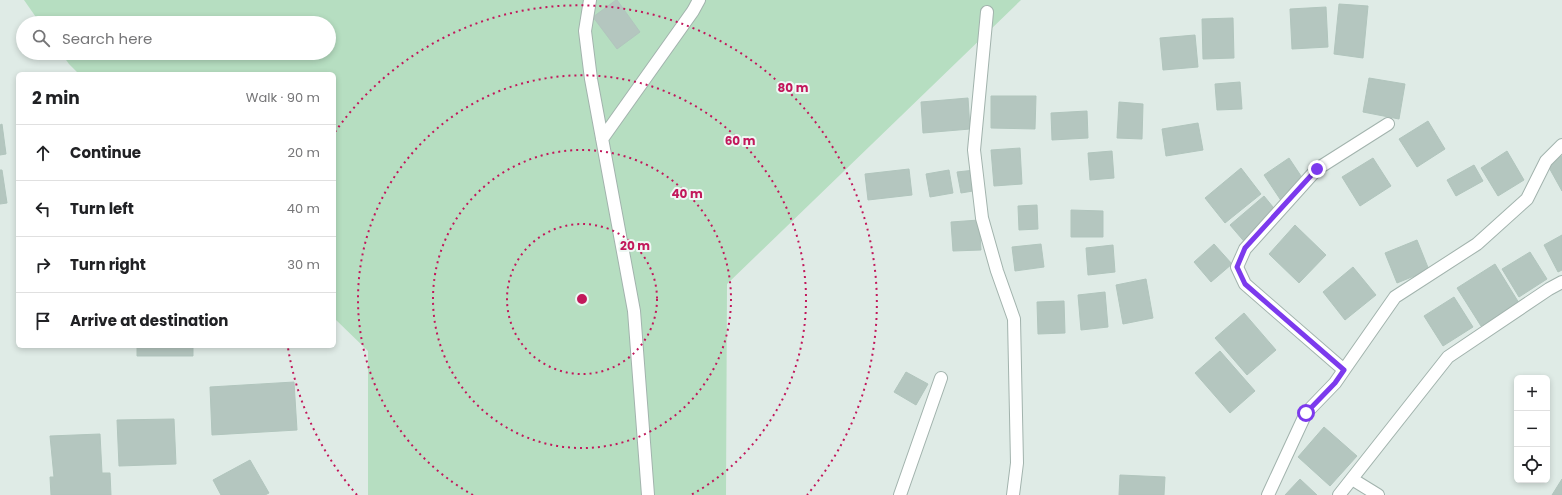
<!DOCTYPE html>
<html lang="en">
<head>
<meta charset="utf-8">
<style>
  body { margin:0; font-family:Poppins,sans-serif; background:#f6f6f6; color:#202124 }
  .controls { position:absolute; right:12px; bottom:12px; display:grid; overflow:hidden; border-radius:6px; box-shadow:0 2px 6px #0003 }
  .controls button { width:36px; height:36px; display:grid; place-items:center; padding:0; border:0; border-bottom:1px solid #e0e0e0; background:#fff; color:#202124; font:20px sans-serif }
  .stop { position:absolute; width:12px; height:12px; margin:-9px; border:3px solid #7c3aed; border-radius:50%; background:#fff }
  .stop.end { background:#7c3aed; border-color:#fff; box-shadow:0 1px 4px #0008 }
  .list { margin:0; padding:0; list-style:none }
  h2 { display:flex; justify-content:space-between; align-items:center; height:52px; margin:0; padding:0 16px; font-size:17px }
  h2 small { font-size:13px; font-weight:400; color:#757577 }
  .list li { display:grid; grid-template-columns:26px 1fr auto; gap:12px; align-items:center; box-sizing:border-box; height:56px; padding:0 16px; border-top:1px solid #e0e0e0 }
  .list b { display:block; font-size:15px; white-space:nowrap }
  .list em { font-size:13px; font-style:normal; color:#757577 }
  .icon { flex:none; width:22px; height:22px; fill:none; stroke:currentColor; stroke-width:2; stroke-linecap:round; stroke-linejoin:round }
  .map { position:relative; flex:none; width:1562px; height:495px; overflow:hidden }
  .search { position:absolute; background:#fff; box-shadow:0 2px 6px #0003; left:16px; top:16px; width:320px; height:44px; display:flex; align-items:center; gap:10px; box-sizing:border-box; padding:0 14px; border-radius:22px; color:#757577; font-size:15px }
  .panel { position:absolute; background:#fff; box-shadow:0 2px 6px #0003; left:16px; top:72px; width:320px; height:276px; border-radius:6px }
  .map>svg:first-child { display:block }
  .green { fill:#b6dec1 }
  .building { fill:#b4c6bf; stroke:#b1c5bd }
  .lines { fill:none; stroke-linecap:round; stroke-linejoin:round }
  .service-casing { stroke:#a2b3ad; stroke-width:14 }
  .minor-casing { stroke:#a2b3ad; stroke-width:14 }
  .service { stroke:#fff; stroke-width:12 }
  .minor { stroke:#fff; stroke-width:12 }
  .route { stroke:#7c3aed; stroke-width:5 }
  .ring { fill:none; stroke:#c2185b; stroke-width:2; stroke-dasharray:2 4 }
  .centre { fill:#c2185b; stroke:#eff8f4; stroke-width:2 }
  .ring-label { font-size:12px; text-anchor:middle; font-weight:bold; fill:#c2185b; stroke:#eff8f4; stroke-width:4; stroke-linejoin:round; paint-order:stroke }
</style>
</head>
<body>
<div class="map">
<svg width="1562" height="495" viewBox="0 0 1562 495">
  <rect width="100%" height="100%" fill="#dfebe6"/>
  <path class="green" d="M24 0H1021L727 284 726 495H368V351L334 318V74H79L69 64 61 53H329V23H40Z"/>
  <path class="building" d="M616 0H617L640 32 617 49 593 17Z
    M1339 4 1368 6 1363 58 1334 54Z
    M1326 7 1328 47 1292 49 1290 9Z
    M1233 18 1234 58 1203 59 1202 19Z
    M1195 35 1198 67 1163 70 1160 38Z
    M1369 78 1405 84 1399 119 1363 112Z
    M1240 82 1242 109 1217 110 1215 84Z
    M991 96H1036L1035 129 991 128Z
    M968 98 970 129 923 133 921 102Z
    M1119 102 1143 104 1142 139 1117 138Z
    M1087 111 1088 138 1052 140 1051 113Z
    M1428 121 1445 149 1417 167 1399 139Z
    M1198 123 1203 150 1166 156 1162 129Z
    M2 124 6 154 0 155V125Z
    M1020 148 1022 184 994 186 991 150Z
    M1112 151 1114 178 1090 180 1088 153Z
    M1507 151 1524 180 1498 196 1481 168Z
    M1562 156V191L1547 164Z
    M1289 158 1307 185 1282 202 1264 175Z
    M1373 158 1391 186 1360 206 1342 177Z
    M1474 165 1483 181 1456 196 1447 180Z
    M1241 168 1261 194 1225 223 1205 198Z
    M909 169 912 195 868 200 865 174Z
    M0 170H2L7 203 0 204Z
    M949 170 953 193 930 197 926 174Z
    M975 170 979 190 961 193 957 172Z
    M1264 196 1282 218 1248 246 1230 225Z
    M1037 205 1038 229 1019 230 1018 206Z
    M1071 210 1103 211V237H1071Z
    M979 220 981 250 953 251 951 222Z
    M1295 225 1326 255 1299 283 1269 254Z
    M1562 235V270L1558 272 1544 245Z
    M1417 240 1429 270 1397 283 1385 253Z
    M1041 244 1044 267 1015 271 1012 247Z
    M1214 244 1232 264 1211 282 1194 262Z
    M1113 245 1115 272 1088 275 1086 248Z
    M1530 252 1547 279 1519 297 1502 269Z
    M1495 264 1519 303 1481 326 1457 288Z
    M1353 267 1376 295 1345 320 1323 292Z
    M1146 279 1153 318 1123 324 1116 285Z
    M1105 292 1108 327 1081 330 1078 295Z
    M1454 297 1473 327 1443 346 1424 316Z
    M1064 301 1065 333 1038 334 1037 302Z
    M1244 313 1276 350 1247 375 1215 338Z
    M137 346H193V356H137Z
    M1220 351 1255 391 1230 413 1195 373Z
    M906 372 928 384 916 405 894 392Z
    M294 382 297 430 212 435 210 387Z
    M174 419 176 464 119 466 117 420Z
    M1324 427 1357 456 1330 486 1298 457Z
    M100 434 102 473H110L111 495H51L50 477H54L50 436Z
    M250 460 269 493 265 495H221L213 480Z
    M1120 475 1165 477 1164 495H1119Z
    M1300 479 1317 495H1285Z
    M1562 479V495H1552Z"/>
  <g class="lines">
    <defs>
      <path id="service" d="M590 0 585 31 591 79 634 311 648 495
        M602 139 693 11 699 0"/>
      <path id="minor" d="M987 12 974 150 982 218 997 271 1014 319 1017 463 1013 495
        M1344 370 1245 284 1237 267 1245 249 1317 169 1388 124
        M1352 479 1378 495
        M900 495 941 378
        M1268 495 1306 413 1335 383 1344 370 1395 297 1477 244 1527 199 1546 161 1562 145
        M1339 495 1448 357 1549 289 1562 282"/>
    </defs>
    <use href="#service" class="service-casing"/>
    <use href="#minor" class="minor-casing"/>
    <use href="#service" class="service"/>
    <use href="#minor" class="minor"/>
  </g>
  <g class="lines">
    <path class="route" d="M1306 413 1335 383 1344 370 1245 284 1237 267 1245 248 1317 169"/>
  </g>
  <g class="ring">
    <circle cx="582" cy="299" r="75"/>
    <circle cx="582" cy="299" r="149"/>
    <path d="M473 495A224 224 0 1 1 691 495"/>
    <path d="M357 495A298 298 0 0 1 288 348M335 132A298 298 0 1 1 807 495"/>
  </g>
  <circle cx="582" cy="299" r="6" class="centre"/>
  <g class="ring-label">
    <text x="793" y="92">80 m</text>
    <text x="740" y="145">60 m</text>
    <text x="687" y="198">40 m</text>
    <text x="635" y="250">20 m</text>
  </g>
</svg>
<div class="controls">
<button>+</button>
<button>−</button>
<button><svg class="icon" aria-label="locate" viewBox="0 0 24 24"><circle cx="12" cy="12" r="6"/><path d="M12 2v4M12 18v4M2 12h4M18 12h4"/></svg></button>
</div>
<div class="stop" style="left:1306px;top:413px"></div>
<div class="stop end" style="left:1317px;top:169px"></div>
<div class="search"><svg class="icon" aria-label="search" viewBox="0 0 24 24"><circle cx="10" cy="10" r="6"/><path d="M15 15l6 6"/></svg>Search here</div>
<section class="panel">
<h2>2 min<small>Walk · 90 m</small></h2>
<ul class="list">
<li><svg class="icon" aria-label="ahead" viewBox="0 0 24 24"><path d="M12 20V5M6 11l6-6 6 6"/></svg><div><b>Continue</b></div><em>20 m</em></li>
<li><svg class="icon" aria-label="left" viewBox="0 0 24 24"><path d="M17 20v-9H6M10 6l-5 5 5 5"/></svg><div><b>Turn left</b></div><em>40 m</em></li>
<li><svg class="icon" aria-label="right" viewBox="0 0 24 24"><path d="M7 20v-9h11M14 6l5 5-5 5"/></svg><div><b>Turn right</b></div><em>30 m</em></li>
<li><svg class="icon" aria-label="arrive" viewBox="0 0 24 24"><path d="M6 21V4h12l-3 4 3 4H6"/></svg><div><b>Arrive at destination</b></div></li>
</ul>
</section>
</div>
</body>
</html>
